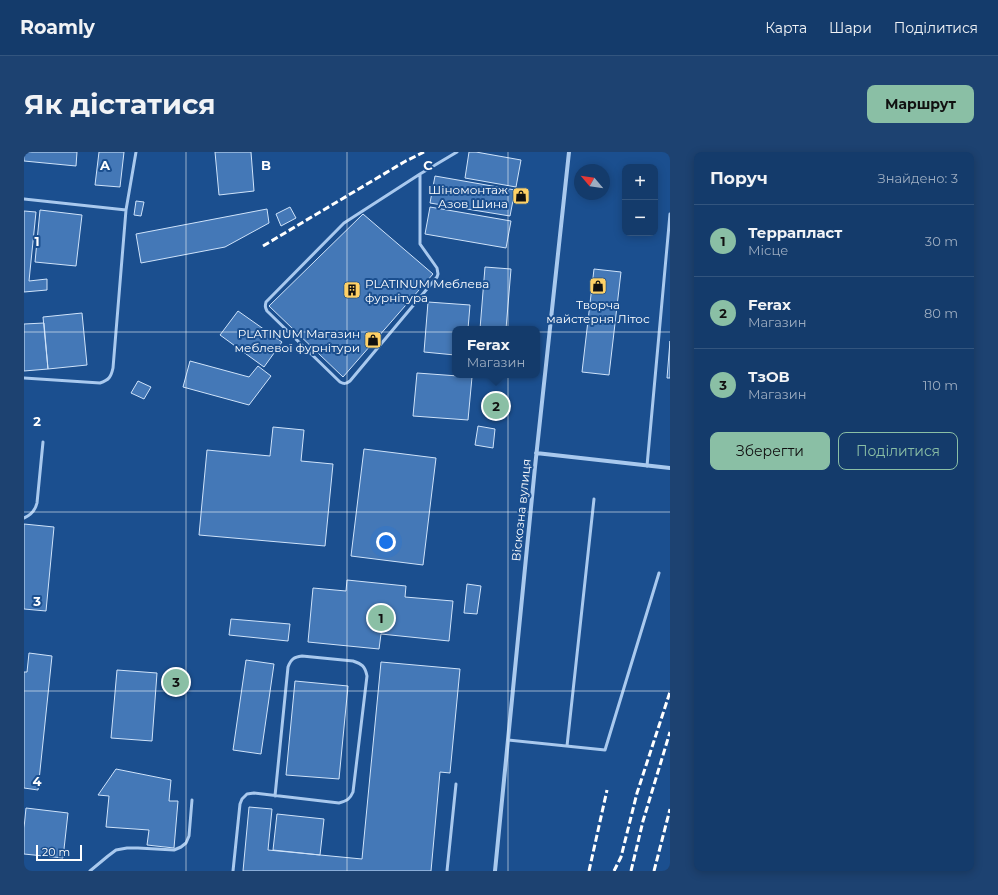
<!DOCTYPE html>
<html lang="uk">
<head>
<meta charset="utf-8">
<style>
  body { margin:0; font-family:Montserrat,sans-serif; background:#1d4271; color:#f1f3f6 }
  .controls { position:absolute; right:12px; top:12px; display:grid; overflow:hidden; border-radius:8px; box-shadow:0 2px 10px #0003 }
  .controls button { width:36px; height:36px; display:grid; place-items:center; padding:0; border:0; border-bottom:1px solid #33557e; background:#143b6b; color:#f1f3f6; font:20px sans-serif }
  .compass { position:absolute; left:550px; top:12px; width:36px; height:36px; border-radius:50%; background:#143b6b; box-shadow:0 2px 10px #0003; rotate:299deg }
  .scale { position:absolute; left:12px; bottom:10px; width:46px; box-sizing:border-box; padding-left:4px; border:2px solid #fff; border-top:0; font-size:11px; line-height:14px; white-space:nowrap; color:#fff; -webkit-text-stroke:3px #1b4f8f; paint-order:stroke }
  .you { position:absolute; left:362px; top:390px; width:14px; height:14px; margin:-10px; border:3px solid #fff; border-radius:50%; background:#1a73e8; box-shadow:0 0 0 6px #1a73e833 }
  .badge { display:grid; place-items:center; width:26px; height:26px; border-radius:50%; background:#8abfa5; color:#111; font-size:13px; font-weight:700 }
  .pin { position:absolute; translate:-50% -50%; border:2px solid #fff; box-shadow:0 1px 4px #0006 }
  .popup { position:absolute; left:428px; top:174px; width:88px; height:52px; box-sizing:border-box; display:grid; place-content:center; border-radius:8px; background:#143b6b; filter:drop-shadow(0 1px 3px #0005); font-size:13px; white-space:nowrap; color:#9dadc1 }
  .popup b { font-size:15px; color:#f1f3f6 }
  .popup::after { content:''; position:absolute; left:50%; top:100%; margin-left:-8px; border:8px solid transparent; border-top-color:#143b6b }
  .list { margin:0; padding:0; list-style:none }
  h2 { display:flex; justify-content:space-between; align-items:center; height:52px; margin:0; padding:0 16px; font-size:17px }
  h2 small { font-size:13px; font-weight:400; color:#9dadc1 }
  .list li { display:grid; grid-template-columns:26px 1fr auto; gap:12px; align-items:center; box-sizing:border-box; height:72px; padding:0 16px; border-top:1px solid #33557e }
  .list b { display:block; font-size:15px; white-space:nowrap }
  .list p { margin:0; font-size:13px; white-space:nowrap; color:#9dadc1 }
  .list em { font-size:13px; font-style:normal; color:#9dadc1 }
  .actions { display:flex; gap:8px; padding:12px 16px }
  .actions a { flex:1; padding:9px 0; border:1px solid #8abfa5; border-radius:8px; text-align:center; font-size:14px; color:#8abfa5 }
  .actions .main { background:#8abfa5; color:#111 }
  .map { position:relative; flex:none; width:646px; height:719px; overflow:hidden; border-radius:8px }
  header { display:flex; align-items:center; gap:24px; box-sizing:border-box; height:56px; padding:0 20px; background:#143b6b; border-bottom:1px solid #33557e }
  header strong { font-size:19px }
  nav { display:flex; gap:22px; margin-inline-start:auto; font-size:14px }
  .intro { display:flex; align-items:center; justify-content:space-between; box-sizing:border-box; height:96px; padding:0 24px }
  h1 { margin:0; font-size:28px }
  .button { padding:10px 18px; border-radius:8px; background:#8abfa5; color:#111; font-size:14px; font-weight:700 }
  main { display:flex; gap:24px; padding:0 24px }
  aside { flex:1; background:#143b6b; border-radius:8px; box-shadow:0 2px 10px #0003 }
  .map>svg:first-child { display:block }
  .building { fill:#4478b7; stroke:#cfe3fa }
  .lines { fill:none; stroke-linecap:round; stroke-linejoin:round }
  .service { stroke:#a9c9ee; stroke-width:3 }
  .minor { stroke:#a9c9ee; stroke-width:4 }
  .rail { stroke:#fff; stroke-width:3; stroke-dasharray:7 3; stroke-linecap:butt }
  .grid { fill:none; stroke:#fff; stroke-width:1; stroke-opacity:0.55 }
  .labels { text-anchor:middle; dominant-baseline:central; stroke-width:4; stroke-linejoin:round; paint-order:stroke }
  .poi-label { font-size:12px; fill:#fff; stroke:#1b4f8f; text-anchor:end }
  .street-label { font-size:12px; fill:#fff; stroke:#1b4f8f }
  .grid-label { font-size:13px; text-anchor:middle; font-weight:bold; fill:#fff; stroke:#1b4f8f; stroke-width:4; stroke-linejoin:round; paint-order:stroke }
</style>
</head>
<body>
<header>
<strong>Roamly</strong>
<nav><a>Карта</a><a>Шари</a><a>Поділитися</a></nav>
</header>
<div class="intro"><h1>Як дістатися</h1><a class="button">Маршрут</a></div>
<main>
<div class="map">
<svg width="646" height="719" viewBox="0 0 646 719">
  <rect width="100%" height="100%" fill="#1b4f8f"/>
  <path class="building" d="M0 0H53L52 14 0 9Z
    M75 0H100L96 35 71 33Z
    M191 0H227L230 39 195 43Z
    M445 0H452L497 8 492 35 441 26Z
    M411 24 491 38 486 64 406 51Z
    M112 49 120 50 117 64 110 63Z
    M266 55 272 66 257 74 252 62Z
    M406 55 487 69 482 96 401 82Z
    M243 57 245 71 201 95 117 111 112 82Z
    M16 58 58 63 52 114 11 110Z
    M0 59 12 60 5 129 23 127V138L0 140Z
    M339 62 409 122 319 225 245 154Z
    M461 115 487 117 482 177H456Z
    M570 117 597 120 585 223 558 220Z
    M404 150 446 153 444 177H431V203L400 200Z
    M214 159 258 190 240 215 196 183Z
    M58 161 63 213 24 217 19 165Z
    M20 171 24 217 0 219V172Z
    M646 189V226H643Z
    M166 209 225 225 234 214 247 224 225 253 159 235Z
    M393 221 448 225 444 268 389 264Z
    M114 229 127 235 120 247 107 241Z
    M454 274 471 277 469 296 451 293Z
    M249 275 280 278 277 309 309 312 301 394 175 383 183 298 246 304Z
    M340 297 412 306 399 413 327 404Z
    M0 372 30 375 22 459 0 457Z
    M323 428 382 434 381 445 429 449 425 489 357 482 355 497 284 490 289 436 322 439Z
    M443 432 457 434 453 462 440 461Z
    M207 467 266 472 264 489 205 483Z
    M5 501 28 504 14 638 0 636V520H3Z
    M222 508 250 512 237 602 209 598Z
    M357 510 436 517 426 621 416 620 407 719H219L225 655 248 657 244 698 338 707Z
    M93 518 133 521 128 589 87 586Z
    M271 529 324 534 315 627 262 623Z
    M92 617 147 628 145 649H154L150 696 123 693 125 678 82 675 85 644 74 643Z
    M2 656 44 661 39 706 0 702V676Z
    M253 662 300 667 296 703 249 698Z"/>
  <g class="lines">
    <path class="service" d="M396 22V92L413 116 414 122 413 125 326 229C322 232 320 232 316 230L243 159C241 155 241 154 242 150L320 71 396 22 433 0
      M0 47 102 58
      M0 226 76 231C85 228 87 225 89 216L102 58 112 0
      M623 314 646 62
      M0 366C7 363 11 359 13 351L19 290
      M484 588 581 598 635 421
      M543 594 570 347
      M66 719 84 704 92 698 103 696H114L150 698 157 695 162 691 165 684 168 648
      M209 719 216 652 218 647 223 642 230 641 315 651C323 649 326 647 329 640L343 524C341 514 338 512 329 509L278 504C270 505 267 507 264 515L251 644
      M423 719 432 632"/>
    <path class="minor" d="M512 301 646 316
      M471 719 511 315 545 0"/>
    <path class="rail" d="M239 94 380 10 400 0
      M565 719 583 638
      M590 719 597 705 613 641 646 540
      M607 719 619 669 646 580
      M630 719 646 657"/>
  </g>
  <path class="grid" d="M162 0V719M323 0V719M484 0V719M0 180H646M0 360H646M0 539H646"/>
  <defs>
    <symbol id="shop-square" viewBox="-11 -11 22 22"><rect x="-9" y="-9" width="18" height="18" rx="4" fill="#ffd166" stroke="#1b4f8f"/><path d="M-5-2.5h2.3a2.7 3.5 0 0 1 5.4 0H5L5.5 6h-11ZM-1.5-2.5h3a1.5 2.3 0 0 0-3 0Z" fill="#111"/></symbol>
    <symbol id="building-square" viewBox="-11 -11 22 22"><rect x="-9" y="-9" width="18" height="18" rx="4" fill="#ffd166" stroke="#1b4f8f"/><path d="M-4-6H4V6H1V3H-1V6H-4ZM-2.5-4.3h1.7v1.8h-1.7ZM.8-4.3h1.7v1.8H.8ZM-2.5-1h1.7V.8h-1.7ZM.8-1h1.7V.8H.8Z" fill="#111"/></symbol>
  </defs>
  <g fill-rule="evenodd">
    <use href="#shop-square" x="487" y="34" width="20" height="20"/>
    <use href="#shop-square" x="564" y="124" width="20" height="20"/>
    <use href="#building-square" x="318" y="128" width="20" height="20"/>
    <use href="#shop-square" x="339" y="178" width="20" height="20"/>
  </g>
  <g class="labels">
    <g class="poi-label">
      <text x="484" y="37">Шіномонтаж<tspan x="484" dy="14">Азов Шина</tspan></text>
      <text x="341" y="131" text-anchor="start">PLATINUM Меблева<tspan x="341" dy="14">фурнітура</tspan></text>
      <text x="574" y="152" text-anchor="middle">Творча<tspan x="574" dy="14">майстерня Літос</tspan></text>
      <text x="336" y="181">PLATINUM Магазин<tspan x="336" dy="14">меблевої фурнітури</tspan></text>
    </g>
    <g class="street-label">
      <text transform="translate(497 358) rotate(-84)">Віскозна вулиця</text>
    </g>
  </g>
  <g class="grid-label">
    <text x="81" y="18">A</text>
    <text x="242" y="18">B</text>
    <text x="404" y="18">C</text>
    <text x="13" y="94">1</text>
    <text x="13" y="274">2</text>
    <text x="13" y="454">3</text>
    <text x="13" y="634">4</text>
  </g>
</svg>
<div class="controls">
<button>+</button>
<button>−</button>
</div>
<svg class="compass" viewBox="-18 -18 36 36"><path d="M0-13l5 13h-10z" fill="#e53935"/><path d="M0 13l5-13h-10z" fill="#9dadc1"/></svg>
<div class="scale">20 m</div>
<div class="you"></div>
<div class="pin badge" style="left:357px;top:466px">1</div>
<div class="pin badge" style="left:472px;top:254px">2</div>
<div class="popup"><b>Ferax</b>Магазин</div>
<div class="pin badge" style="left:152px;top:530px">3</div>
</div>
<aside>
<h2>Поруч<small>Знайдено: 3</small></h2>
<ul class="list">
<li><span class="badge">1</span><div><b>Террапласт</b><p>Місце</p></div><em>30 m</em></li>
<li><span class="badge">2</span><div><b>Ferax</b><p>Магазин</p></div><em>80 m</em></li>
<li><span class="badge">3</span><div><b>ТзОВ</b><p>Магазин</p></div><em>110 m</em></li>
</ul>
<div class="actions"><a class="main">Зберегти</a><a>Поділитися</a></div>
</aside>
</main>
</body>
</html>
